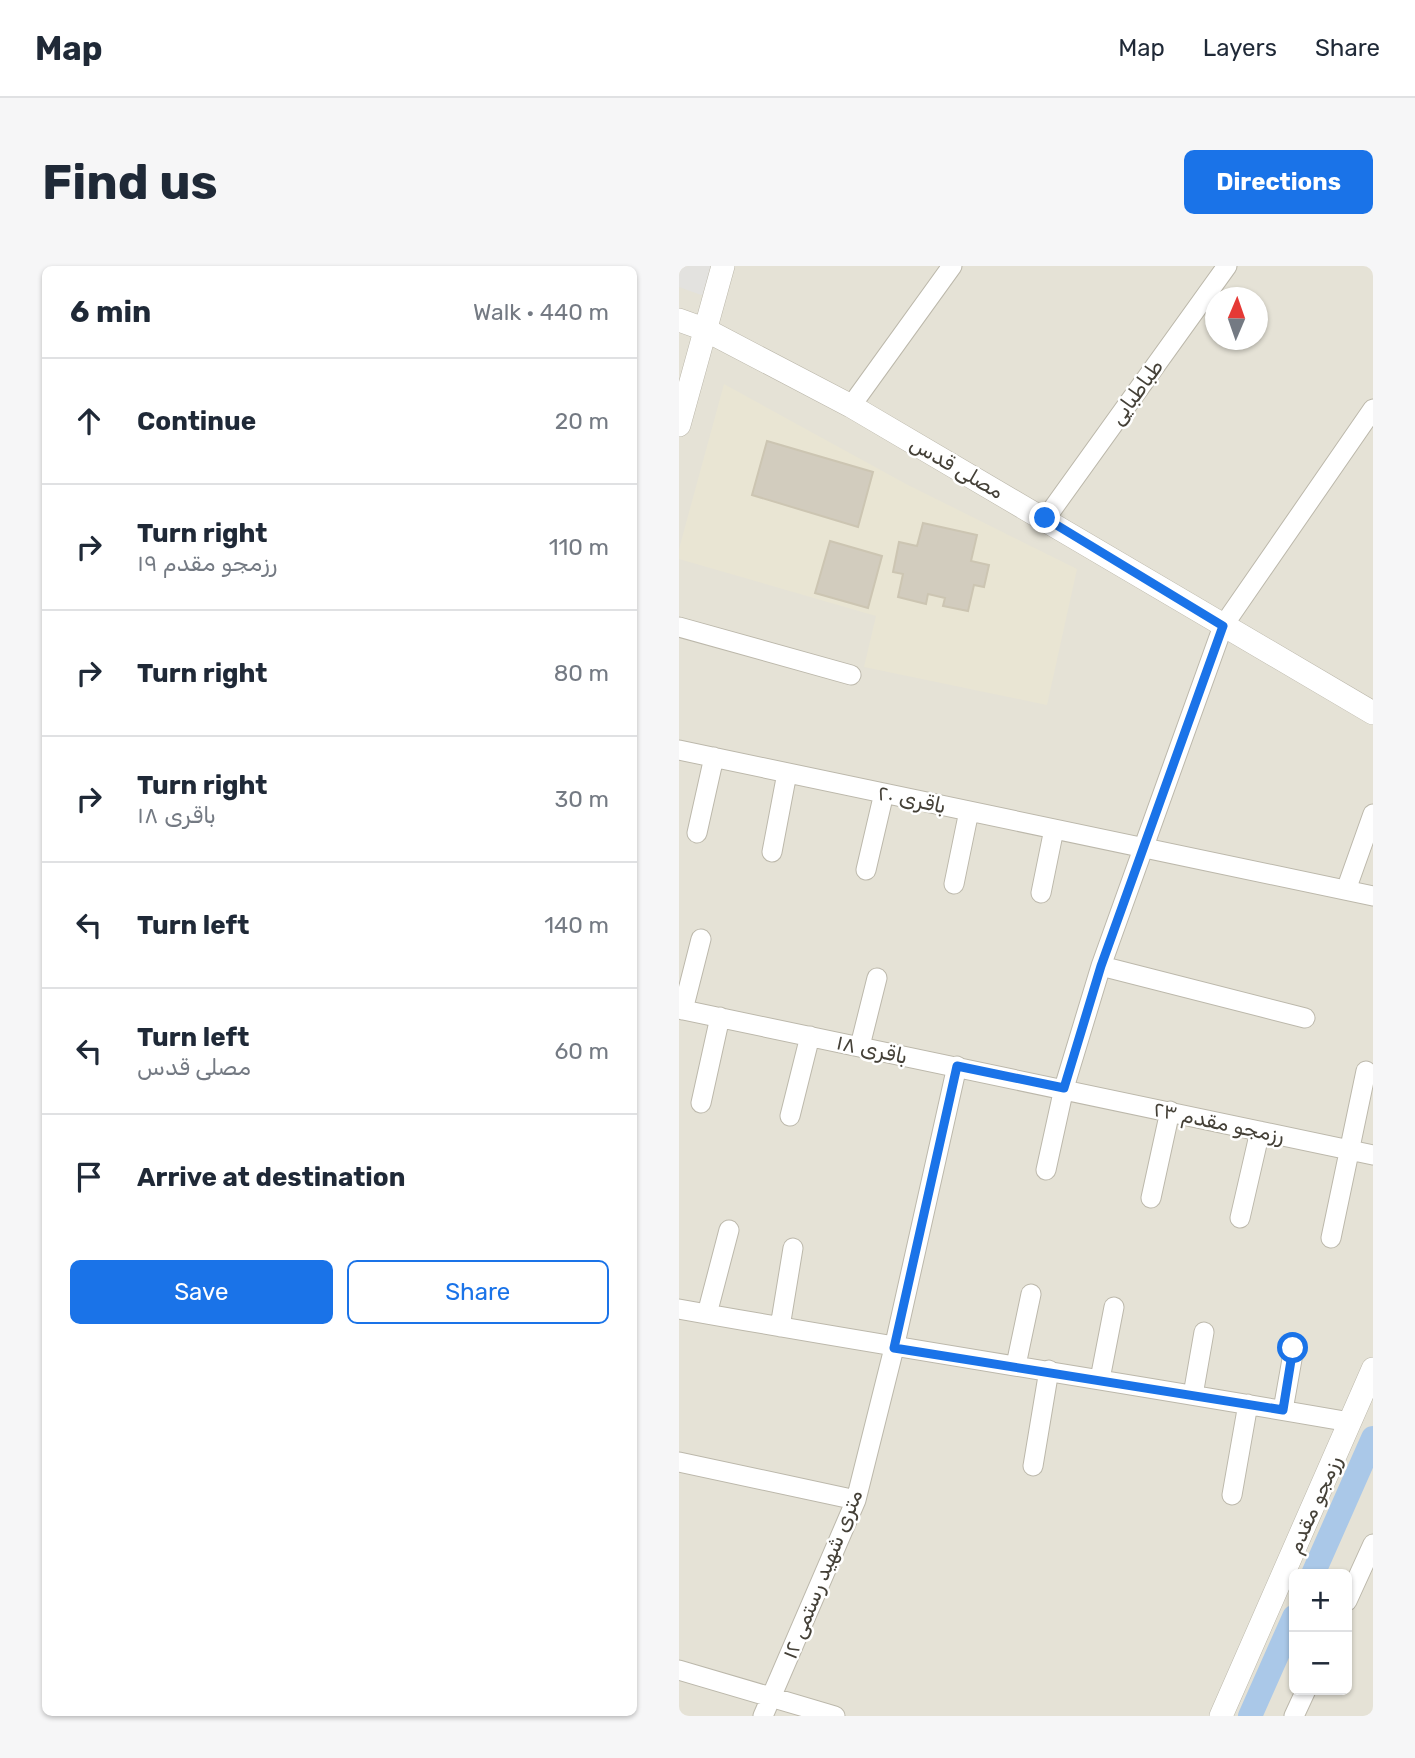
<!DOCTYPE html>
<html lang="en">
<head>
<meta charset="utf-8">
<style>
  body { margin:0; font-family:Rubik,Cairo,sans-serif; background:#f6f6f7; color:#1f2937 }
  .controls { position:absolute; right:21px; bottom:21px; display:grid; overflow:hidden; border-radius:10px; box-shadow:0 2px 5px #0004 }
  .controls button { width:63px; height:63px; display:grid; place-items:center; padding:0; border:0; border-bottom:2px solid #e0e1e3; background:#fff; color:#1f2937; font:35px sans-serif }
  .compass { position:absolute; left:526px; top:21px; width:63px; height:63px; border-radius:50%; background:#fff; box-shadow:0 2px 5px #0004; rotate:2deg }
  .stop { position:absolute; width:21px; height:21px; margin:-16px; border:5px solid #1a73e8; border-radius:50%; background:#fff }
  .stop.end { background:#1a73e8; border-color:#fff; box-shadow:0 2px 7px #0008 }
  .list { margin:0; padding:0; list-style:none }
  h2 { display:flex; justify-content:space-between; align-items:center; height:91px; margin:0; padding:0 28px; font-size:30px }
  h2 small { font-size:23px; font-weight:400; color:#747a83 }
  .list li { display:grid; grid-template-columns:46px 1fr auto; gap:21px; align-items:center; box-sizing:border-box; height:126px; padding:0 28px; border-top:2px solid #e0e1e3 }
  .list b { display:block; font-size:26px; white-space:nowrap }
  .list p { margin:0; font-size:23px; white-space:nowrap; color:#747a83 }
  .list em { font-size:23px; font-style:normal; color:#747a83 }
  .actions { display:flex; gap:14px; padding:21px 28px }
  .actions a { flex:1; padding:16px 0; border:2px solid #1a73e8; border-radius:10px; text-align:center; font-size:24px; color:#1a73e8 }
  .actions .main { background:#1a73e8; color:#fff }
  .icon { flex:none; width:38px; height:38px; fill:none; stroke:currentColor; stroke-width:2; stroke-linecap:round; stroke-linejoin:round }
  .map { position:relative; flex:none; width:694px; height:1450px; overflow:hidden; border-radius:10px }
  header { display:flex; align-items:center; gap:42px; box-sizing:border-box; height:98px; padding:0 35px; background:#fff; border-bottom:2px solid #e0e1e3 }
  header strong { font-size:33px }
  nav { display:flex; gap:38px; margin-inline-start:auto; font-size:24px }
  .intro { display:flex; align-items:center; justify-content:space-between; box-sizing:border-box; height:168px; padding:0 42px }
  h1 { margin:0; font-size:49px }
  .button { padding:18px 32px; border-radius:10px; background:#1a73e8; color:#fff; font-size:24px; font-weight:700 }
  main { display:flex; gap:42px; padding:0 42px }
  aside { flex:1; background:#fff; border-radius:10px; box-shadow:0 2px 5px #0004 }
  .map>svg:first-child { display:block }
  .residential { fill:#e5e2d6; fill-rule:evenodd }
  .education { fill:#e9e5d3 }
  .parking { fill:#e3e2df }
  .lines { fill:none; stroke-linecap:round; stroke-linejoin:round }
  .canal { stroke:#aac8e8; stroke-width:24 }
  .building { fill:#d2ccbe; stroke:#ccc5b2; stroke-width:2 }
  .minor-casing { stroke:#bcb8ab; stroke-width:21 }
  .tertiary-casing { stroke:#bcb8ab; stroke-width:24 }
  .minor { stroke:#fff; stroke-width:19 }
  .tertiary { stroke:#fff; stroke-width:23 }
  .route { stroke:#1a73e8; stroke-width:9 }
  .labels { text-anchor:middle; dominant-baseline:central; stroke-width:5; stroke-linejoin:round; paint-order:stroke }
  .street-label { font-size:21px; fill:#444037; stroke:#fff }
</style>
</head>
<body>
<header>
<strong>Map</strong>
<nav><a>Map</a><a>Layers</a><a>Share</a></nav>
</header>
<div class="intro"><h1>Find us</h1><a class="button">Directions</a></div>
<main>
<aside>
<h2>6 min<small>Walk · 440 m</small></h2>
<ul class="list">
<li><svg class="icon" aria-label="ahead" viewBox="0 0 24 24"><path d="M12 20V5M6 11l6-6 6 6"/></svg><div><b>Continue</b></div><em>20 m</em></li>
<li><svg class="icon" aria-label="right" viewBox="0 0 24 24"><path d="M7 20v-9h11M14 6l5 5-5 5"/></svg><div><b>Turn right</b><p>رزمجو مقدم ۱۹</p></div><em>110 m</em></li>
<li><svg class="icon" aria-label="right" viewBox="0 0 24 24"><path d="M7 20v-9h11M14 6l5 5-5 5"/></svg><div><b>Turn right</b></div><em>80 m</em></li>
<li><svg class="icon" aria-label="right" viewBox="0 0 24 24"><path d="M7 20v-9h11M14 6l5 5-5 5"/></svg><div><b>Turn right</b><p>باقری ۱۸</p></div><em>30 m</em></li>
<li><svg class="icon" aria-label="left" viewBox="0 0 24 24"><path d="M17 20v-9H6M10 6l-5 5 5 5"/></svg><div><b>Turn left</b></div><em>140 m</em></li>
<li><svg class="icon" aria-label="left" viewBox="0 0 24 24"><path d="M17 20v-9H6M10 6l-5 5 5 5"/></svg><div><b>Turn left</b><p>مصلی قدس</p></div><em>60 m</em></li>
<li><svg class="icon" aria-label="arrive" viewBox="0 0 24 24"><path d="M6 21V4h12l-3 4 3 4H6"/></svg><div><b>Arrive at destination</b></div></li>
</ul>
<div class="actions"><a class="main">Save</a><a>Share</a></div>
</aside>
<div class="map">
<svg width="694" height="1450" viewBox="0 0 694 1450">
  <rect width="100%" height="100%" fill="#f2f0e7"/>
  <path class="residential" d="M0 0H694V1450H0ZM536 32H578V74H536ZM615 1308H668V1424H615Z"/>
  <path class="education" d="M45 118 227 218 398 303 368 439 185 401 197 350 0 293V283Z"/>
  <path class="parking" d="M0 0H33L25 30 0 21Z"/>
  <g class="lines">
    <path class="canal" d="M634 1308 694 1172
      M571 1450 615 1351"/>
  </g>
  <path class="building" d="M88 175 194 206 179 261 73 229Z
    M244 257 298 269 292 295 310 299 305 321 295 319 289 345 264 340 266 332 249 328 247 338 219 331 224 308 214 306 220 276 238 280Z
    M151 275 203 290 189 342 136 327Z"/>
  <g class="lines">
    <defs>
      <path id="minor" d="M172 140 273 0
        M367 252 548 0
        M0 361 172 409
        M0 484 694 630
        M18 567 35 491
        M93 586 108 507
        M187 604 205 527
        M275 618 290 545
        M667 624 694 548
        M362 627 375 563
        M422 700 626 752
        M0 743 694 889
        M4 744 22 673
        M181 780 198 712
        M22 837 41 751
        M111 850 131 770
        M367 904 385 822 422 700 544 360 694 143
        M472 932 491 845
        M561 952 581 865
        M652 972 687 805
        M0 1043C223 1083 447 1117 671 1156
        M28 1048 50 964
        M101 1061 114 982
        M337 1099 352 1028
        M421 1113 435 1041
        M514 1129 525 1066
        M604 1144 615 1082
        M0 1196 177 1234
        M354 1200 370 1104
        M553 1229 569 1138
        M668 1335 694 1278
        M0 1404 156 1450
        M84 1450 177 1234 215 1082 278 800
        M615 1450 627 1424"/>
      <path id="tertiary" d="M0 54 25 63 172 140 694 447
        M0 159 44 0
        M542 1450 694 1103"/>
    </defs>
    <use href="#minor" class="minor-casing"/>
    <use href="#tertiary" class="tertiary-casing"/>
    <use href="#minor" class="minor"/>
    <use href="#tertiary" class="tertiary"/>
  </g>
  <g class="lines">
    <path class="route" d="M366 252 544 360 422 700 385 822 278 800 215 1082 604 1144 614 1082"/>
  </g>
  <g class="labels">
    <g class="street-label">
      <text transform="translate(457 126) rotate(-54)">طباطبایی</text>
      <text transform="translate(278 201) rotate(30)">مصلی قدس</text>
      <text transform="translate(233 533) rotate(12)">باقری ۲۰</text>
      <text transform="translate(193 783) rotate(12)">باقری ۱۸</text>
      <text transform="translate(540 856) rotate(12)">رزمجو مقدم ۲۳</text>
      <text transform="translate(635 1238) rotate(-66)">رزمجو مقدم</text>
      <text transform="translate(143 1308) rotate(-68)">۱۲ متری شهید رستمی</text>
    </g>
  </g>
</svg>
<div class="controls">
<button>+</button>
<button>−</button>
</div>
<svg class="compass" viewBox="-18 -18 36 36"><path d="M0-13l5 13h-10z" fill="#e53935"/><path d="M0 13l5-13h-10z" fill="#747a83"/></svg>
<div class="stop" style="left:614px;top:1082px"></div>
<div class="stop end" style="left:366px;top:252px"></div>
</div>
</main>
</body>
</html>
